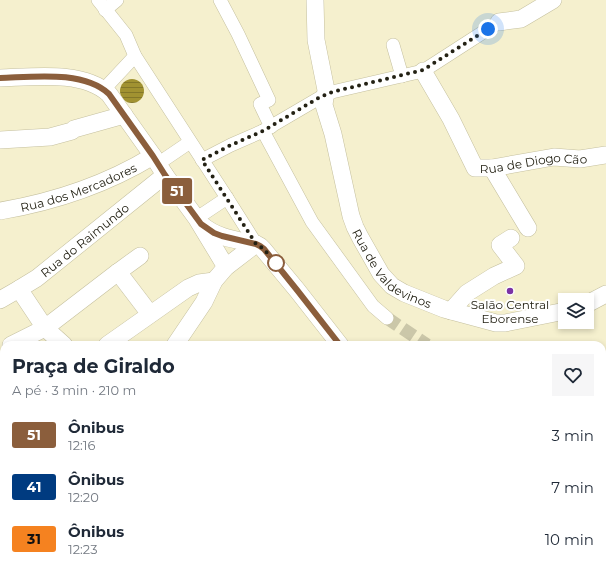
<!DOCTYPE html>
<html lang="pt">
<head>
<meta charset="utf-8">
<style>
	:root { --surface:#fff; --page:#f6f6f7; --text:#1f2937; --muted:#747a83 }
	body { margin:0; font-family:Montserrat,sans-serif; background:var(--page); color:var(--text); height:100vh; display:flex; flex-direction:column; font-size:15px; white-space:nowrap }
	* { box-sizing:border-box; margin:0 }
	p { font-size:13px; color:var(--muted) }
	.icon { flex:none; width:22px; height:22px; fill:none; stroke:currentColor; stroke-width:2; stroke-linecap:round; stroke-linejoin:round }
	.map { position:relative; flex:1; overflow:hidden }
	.panel { position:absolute; left:0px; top:341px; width:606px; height:232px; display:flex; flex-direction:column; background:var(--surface); border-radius:12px 12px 0 0; box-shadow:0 2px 6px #0003 }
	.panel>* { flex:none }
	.badge { padding:0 8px; border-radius:3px; font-size:14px; line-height:26px }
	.buttons { position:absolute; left:558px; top:293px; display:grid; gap:8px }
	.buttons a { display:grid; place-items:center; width:36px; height:36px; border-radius:0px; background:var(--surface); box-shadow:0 2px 6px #0003; font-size:20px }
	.you { position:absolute; width:20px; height:20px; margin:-10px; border:3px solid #fff; border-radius:50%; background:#1a73e8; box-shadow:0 0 0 6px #1a73e833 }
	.map>.badge { position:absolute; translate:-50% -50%; box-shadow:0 0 0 2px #fff }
	.round { display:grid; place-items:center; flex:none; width:42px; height:42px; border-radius:0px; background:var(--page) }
	.overview { display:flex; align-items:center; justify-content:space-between; height:68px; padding:0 12px }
	h1 { font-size:19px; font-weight:700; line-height:30px }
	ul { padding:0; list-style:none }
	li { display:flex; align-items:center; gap:12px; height:52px; padding:0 12px }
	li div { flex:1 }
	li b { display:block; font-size:15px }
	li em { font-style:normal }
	li .badge { min-width:44px; font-weight:700; text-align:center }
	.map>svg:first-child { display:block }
	.water { fill:url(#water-rules) }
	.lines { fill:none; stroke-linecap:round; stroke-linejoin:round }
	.pedestrian-tunnel { stroke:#cbc7a9; stroke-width:13; stroke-dasharray:13 6; stroke-linecap:butt }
	.pedestrian-casing { stroke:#c5c09f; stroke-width:14 }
	.minor-casing { stroke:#c5c09f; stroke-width:18 }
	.pedestrian { stroke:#fff; stroke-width:13 }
	.minor { stroke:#fff; stroke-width:17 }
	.line-casing { stroke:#fff; stroke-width:9 }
	.line { stroke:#8b5e3c; stroke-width:6 }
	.walk { stroke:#232114; stroke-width:4; stroke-dasharray:0 7.2 }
	.stop-dot { fill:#fff; stroke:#8b5e3c; stroke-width:2 }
	.poi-dot { fill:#7b32a5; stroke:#fff; stroke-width:1.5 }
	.labels { text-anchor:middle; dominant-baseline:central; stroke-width:4; stroke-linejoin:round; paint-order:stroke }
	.street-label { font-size:12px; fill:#232114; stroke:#fff }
	.poi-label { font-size:12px; fill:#232114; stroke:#fff }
</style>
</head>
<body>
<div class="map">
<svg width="606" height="573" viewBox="0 0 606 573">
	<defs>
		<pattern id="water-rules" width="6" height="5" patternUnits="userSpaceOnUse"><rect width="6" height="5" fill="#a19231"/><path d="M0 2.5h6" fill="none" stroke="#837728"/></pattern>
	</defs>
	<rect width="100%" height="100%" fill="#f5f0ce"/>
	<circle class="water" cx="132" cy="91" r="12"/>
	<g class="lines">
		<path class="pedestrian-tunnel" d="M 387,318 L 427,345"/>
		<g class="pedestrian-casing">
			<g id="pedestrian">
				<path d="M 98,0 L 126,35 L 135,56 L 227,198 L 256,244"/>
				<path d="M 220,0 L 238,34 L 269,100 L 260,104 L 271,127"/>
				<path d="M 105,10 L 117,0"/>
				<path d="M 393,45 L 402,76"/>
				<path d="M 107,86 L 135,56"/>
				<path d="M 263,131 L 312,222 L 373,306 L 387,318"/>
				<path d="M 165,159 L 190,142"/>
				<path d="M 202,160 L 231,145 L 263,131 L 321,97 L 332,92 L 423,71 L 499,22"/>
				<path d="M 203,214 L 227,198"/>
				<path d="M 602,413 L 606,413"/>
			</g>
		</g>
		<g class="minor-casing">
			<g id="minor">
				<path id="s1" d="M 315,0 L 316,40 L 326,90 L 324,105 L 333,134 L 351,216 L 355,227 L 360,237 L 381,274 L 392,286 L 404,293 L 444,309 L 496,323 L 505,323 L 565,311"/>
				<path d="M 499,22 L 521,19 L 553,0"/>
				<path id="s2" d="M 423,71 L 451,119 L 475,168 L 492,168 L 554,157 L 580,159 L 606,155"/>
				<path d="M 0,78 C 33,77 83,70 109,94 L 153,156 L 165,175 L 197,219 L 226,267"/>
				<path d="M 0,140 L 50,137 L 72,131 L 74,129 L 124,115"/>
				<path d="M 492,168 L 528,228"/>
				<path id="s3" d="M 0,211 C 53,202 107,184 153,156"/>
				<path d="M 202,225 C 217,238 237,240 256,244 L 260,246 L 263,249 L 297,290 L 340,345"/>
				<path d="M 118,272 L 150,314"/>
				<path d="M 19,289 L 45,328 L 64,345"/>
				<path id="s4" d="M 0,300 L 19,289 L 37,278 L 165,175"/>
				<path d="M 587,304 L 606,294"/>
				<path d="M 451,311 L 467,293 L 494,276 L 516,266 L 500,245 L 511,238"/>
				<path d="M 11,345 L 45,328 L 118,272 L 140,256"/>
				<path d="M 107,345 L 188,288 L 199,283 L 214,281"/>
				<path d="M 175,345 L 204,302 L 214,281 L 226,267 L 256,244"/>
				<path d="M 602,366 L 606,365"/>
				<path d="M 0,411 L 4,408"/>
				<path d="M 0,475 L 4,472"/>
				<path d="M 602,484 L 606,484"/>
				<path d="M 460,569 L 460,573"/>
				<path d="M 583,569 L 583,573"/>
				<path d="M 2,573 L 4,562"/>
				<path d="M 111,573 L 115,569"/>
				<path d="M 186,573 L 186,569"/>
				<path d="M 344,573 L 345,569"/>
			</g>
		</g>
		<use href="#pedestrian" class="pedestrian"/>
		<use href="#minor" class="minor"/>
	</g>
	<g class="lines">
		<g class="line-casing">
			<path id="line" d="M 0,78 C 33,77 83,70 109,94 L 153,156 L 165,175 L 201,224 L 214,233 L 222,236 L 256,244 L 260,246 L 264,249 L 297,290 L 340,345"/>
		</g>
		<use href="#line" class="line"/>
		<path class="walk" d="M 276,263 C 270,257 265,248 256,244 L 202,160 L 231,145 L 263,131 L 320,97 L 332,92 L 423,70 L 488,29"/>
	</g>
	<circle class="stop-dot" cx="276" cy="263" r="8"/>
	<circle class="poi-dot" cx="510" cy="291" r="4"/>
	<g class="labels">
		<g class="street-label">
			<text stroke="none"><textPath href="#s2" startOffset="169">Rua de Diogo Cão</textPath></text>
			<text stroke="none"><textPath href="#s3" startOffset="82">Rua dos Mercadores</textPath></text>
			<text stroke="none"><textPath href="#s4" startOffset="104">Rua do Raimundo</textPath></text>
			<text stroke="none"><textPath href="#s1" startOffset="290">Rua de Valdevinos</textPath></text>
		</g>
		<g class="poi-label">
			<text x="510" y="304">Salão Central<tspan x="510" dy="14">Eborense</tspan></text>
		</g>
	</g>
</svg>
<div class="buttons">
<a><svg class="icon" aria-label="layers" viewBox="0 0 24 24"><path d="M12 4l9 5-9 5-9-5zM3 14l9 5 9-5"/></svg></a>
</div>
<div class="you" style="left:488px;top:29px"></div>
<b class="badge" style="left:177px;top:191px;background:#8b5e3c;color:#fff">51</b>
<section class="panel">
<div class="overview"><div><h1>Praça de Giraldo</h1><p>A pé · 3 min · 210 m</p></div><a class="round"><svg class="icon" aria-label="heart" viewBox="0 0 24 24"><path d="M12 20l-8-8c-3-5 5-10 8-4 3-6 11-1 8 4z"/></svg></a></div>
<ul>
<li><span class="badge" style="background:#8b5e3c;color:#fff">51</span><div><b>Ônibus</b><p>12:16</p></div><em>3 min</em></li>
<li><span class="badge" style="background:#003b80;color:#fff">41</span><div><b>Ônibus</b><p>12:20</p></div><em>7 min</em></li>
<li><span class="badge" style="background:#f58220;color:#111">31</span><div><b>Ônibus</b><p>12:23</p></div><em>10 min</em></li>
</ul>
</section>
</div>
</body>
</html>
